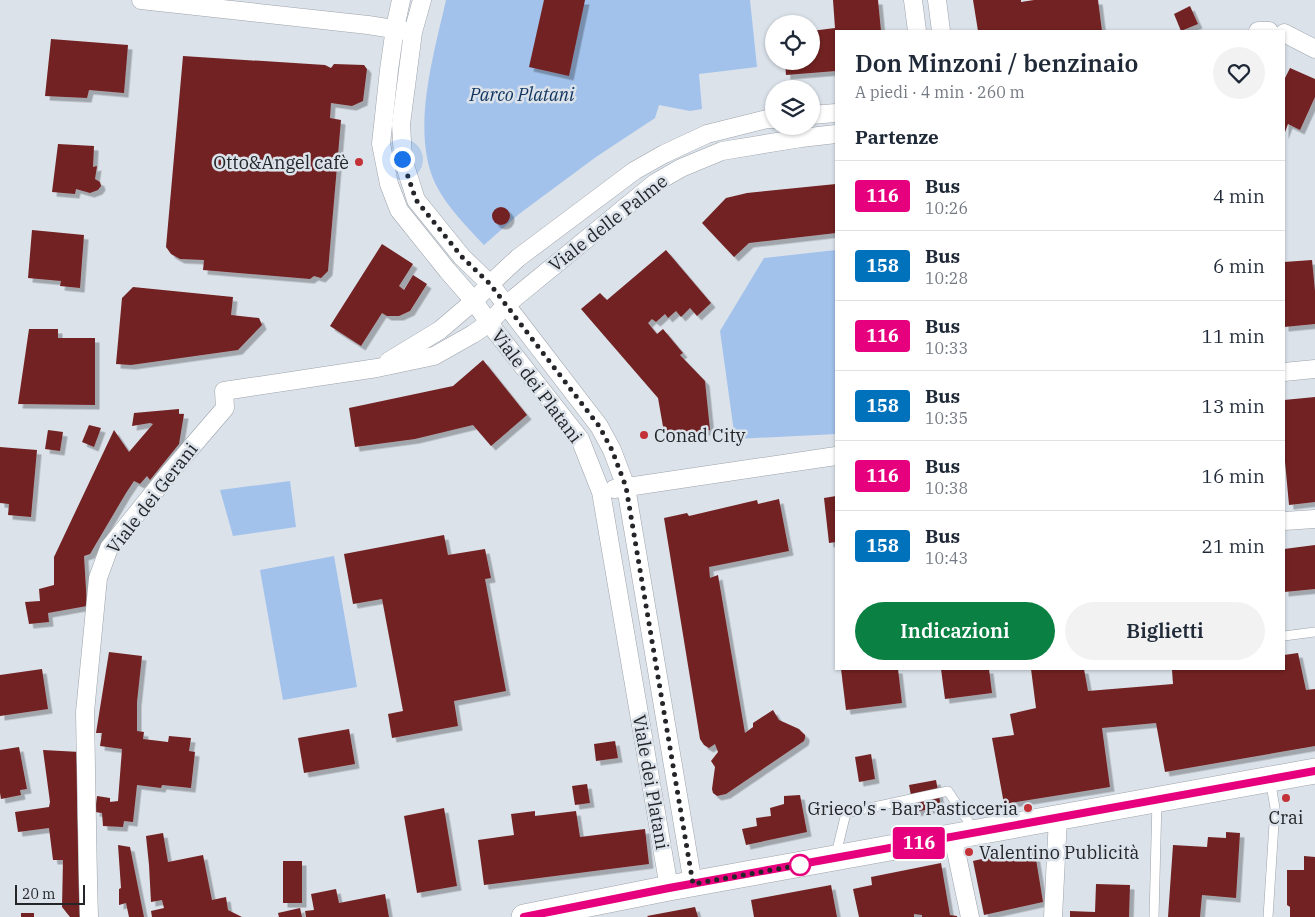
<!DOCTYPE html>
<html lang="it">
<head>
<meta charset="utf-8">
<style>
	:root { --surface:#fff; --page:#f2f2f3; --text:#1f2937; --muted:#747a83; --line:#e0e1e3; --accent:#0b8043 }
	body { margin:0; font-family:"IBM Plex Serif",serif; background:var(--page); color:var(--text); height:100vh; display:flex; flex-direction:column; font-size:19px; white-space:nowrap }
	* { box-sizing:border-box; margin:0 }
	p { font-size:16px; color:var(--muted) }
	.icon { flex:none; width:28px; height:28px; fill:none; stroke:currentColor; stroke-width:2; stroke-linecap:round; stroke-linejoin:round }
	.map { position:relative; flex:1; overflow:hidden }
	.side { position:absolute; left:835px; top:30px; width:450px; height:640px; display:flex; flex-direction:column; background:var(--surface); border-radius:0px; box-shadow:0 1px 4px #0004 }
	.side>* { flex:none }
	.badge { padding:0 10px; border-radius:4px; font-size:18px; line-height:32px }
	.controls { position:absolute; left:765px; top:15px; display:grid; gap:10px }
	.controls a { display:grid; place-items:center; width:55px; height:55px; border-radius:50%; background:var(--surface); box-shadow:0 1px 4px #0004; font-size:25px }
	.scale { position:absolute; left:15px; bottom:12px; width:70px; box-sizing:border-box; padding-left:5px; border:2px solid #232528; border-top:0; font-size:14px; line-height:18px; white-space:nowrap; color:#232528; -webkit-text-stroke:4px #dbe2ea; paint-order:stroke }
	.you { position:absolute; width:25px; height:25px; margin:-12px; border:4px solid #fff; border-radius:50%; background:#1a73e8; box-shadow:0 0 0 8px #1a73e833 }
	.map>.badge { position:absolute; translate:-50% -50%; box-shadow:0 0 0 2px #fff }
	h2 { padding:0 20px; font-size:19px; line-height:45px }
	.round { display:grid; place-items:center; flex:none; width:52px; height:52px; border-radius:26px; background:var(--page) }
	.summary { display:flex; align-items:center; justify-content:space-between; height:85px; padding:0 20px }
	h1 { font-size:24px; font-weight:600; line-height:38px }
	.action { display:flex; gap:10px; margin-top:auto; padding:10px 20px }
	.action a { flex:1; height:58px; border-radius:30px; background:var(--accent); color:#fff; font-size:20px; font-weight:600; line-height:58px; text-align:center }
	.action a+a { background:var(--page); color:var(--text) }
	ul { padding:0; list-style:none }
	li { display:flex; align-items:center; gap:15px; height:70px; padding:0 20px; border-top:1px solid var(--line) }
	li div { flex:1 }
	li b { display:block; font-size:19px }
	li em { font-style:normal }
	li .badge { min-width:55px; font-weight:700; text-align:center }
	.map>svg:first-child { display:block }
	.green { fill:#a2c2eb }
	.building { fill:#722222; filter:url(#shadow) }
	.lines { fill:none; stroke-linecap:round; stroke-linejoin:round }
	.lane-casing { stroke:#9da3ab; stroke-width:10 }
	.street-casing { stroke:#9da3ab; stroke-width:19 }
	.secondary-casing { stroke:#9da3ab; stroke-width:26 }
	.lane { stroke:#fff; stroke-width:9 }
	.street { stroke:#fff; stroke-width:18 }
	.secondary { stroke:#fff; stroke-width:25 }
	.line-casing { stroke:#fff; stroke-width:11 }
	.line { stroke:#e6007e; stroke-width:8 }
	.walk { stroke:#232528; stroke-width:5; stroke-dasharray:0 9 }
	.poi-dot { fill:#c23236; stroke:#dbe2ea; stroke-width:2 }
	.stop-dot { fill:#fff; stroke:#e6007e; stroke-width:2.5 }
	.labels { text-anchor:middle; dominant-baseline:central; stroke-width:5; stroke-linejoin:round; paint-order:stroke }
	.park-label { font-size:18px; font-style:italic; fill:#10345e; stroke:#dbe2ea }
	.poi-label { font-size:18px; fill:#232528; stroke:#dbe2ea; text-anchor:end }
	.street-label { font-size:18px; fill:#232528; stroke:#dbe2ea }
</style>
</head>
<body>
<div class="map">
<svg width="1315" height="917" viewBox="0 0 1315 917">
	<defs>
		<filter id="shadow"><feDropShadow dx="4.5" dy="4.5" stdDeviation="0" flood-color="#0004"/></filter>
	</defs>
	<rect width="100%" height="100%" fill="#dbe2ea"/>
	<g class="green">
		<path d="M 446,0 L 750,0 L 757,67 L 699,74 L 702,109 L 690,111 L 659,105 L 655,118 L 596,157 L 519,214 L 484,245 C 466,226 448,208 436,185 C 410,132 434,54 446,0 Z"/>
		<path d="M 836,250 L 836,434 L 735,439 L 720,331 L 764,258 Z"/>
		<path d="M 290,481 L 296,527 L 233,536 L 220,490 Z"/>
		<path d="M 334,556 L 357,687 L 283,700 L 260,570 Z"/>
	</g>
	<g class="building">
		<path d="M 544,0 L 585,0 L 569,76 L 529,67 Z"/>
		<path d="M 833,0 L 878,0 L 881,31 L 836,31 L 836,71 L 786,75 L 785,61 L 811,61 L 811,31 L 835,28 Z"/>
		<path d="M 973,0 L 1021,0 L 1021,2 L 1034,0 L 1098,0 L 1102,31 L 978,31 Z"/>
		<path d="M 1190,6 L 1198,24 L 1181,31 L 1174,14 Z"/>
		<path d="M 51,39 L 128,45 L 124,93 L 89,90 L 87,98 L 45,96 Z"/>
		<path d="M 183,56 L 325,65 L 331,68 L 334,64 L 364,65 L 367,69 L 363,101 L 352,106 L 331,103 L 330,118 L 341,120 L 328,271 L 321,278 L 314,276 L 310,279 L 203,270 L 204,260 L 180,259 L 171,254 L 166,247 Z"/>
		<path d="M 1290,68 L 1315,79 L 1315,97 L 1300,130 L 1288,124 L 1284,135 L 1284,80 Z"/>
		<path d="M 58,144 L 94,146 L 93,167 L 97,166 L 95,179 L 100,182 L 101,186 L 98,190 L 90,193 L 76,189 L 75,194 L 52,192 Z"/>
		<path d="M 836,184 L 836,233 L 749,243 L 734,257 L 702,223 L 726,198 L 747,193 Z"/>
		<circle cx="501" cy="216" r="9"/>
		<path d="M 32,230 L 84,235 L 80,288 L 60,286 L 61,281 L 28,278 Z"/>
		<path d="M 382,244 L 413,264 L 399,286 L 404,290 L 413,275 L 427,284 L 410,311 L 399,316 L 387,316 L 382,313 L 361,346 L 330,326 Z"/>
		<path d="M 666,250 L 711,303 L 697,316 L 690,308 L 681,317 L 676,311 L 668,318 L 665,314 L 656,322 L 652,319 L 648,323 L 657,334 L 663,329 L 683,353 L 680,355 L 705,381 L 710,430 L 665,438 L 658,398 L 581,309 L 600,293 L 607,300 Z"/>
		<path d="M 1312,260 L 1315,291 L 1315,324 L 1284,327 L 1284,262 Z"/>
		<path d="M 133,287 L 233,297 L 231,315 L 259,318 L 262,325 L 238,350 L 131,365 L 116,364 L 122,298 Z"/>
		<path d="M 29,329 L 58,329 L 58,338 L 95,338 L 95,405 L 18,404 Z"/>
		<path d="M 483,360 L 527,415 L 491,446 L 473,425 L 415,439 L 355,447 L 349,408 L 453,386 Z"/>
		<path d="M 1315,397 L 1315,502 L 1289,505 L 1284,451 L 1284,400 Z"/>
		<path d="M 179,409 L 179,414 L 184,414 L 179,444 L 150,480 L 147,476 L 140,484 L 134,481 L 126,493 L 90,554 L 84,556 L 87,606 L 48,613 L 49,622 L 29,624 L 25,602 L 40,601 L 39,589 L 54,585 L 54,557 L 114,430 L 129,452 L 153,424 L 150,423 L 132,426 L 134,413 Z"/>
		<path d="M 89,425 L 101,428 L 94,447 L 82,442 Z"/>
		<path d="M 48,430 L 63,432 L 60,451 L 45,449 Z"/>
		<path d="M 0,447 L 37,450 L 31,517 L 8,515 L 9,504 L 0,503 Z"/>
		<path d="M 836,496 L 836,542 L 829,543 L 824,498 Z"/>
		<path d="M 779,499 L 789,551 L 709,567 L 710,578 L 718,575 L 745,733 L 753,727 L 753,723 L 773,710 L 779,720 L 799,729 L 805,735 L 805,738 L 804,741 L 726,794 L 717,796 L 713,793 L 712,789 L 715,767 L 711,761 L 718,752 L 715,744 L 709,748 L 704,745 L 700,739 L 664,518 L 687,513 L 689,516 L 757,500 L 758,504 Z"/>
		<path d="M 444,535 L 448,555 L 485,549 L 491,578 L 485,579 L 506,691 L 454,701 L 458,726 L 392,738 L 388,714 L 403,711 L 382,599 L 353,604 L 344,554 Z"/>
		<path d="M 1315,545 L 1315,589 L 1284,592 L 1284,549 Z"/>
		<path d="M 109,652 L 142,656 L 137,702 L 137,731 L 144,732 L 143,739 L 168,742 L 169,736 L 191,738 L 189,751 L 195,752 L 191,788 L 162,785 L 161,788 L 137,785 L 133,822 L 124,821 L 123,827 L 103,826 L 102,813 L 95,812 L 97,796 L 110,798 L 110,802 L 118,801 L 122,749 L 100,746 L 102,733 L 96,733 Z"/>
		<path d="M 1298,653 L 1306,690 L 1315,689 L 1315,746 L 1165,772 L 1156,723 L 1102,728 L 1110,787 L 1004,804 L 992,738 L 1014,735 L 1010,714 L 1036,708 L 1031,669 L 1084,669 L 1088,691 L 1173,684 L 1172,670 L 1284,669 L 1284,655 Z"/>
		<path d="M 42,669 L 48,709 L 0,716 L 0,675 Z"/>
		<path d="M 841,669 L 898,669 L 902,703 L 846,710 Z"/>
		<path d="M 941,669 L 989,669 L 992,693 L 945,699 Z"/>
		<path d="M 349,729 L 355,764 L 304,773 L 298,738 Z"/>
		<path d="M 615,741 L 618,758 L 596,761 L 594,744 Z"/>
		<path d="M 19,747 L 27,789 L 20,790 L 21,795 L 1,799 L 0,793 L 0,750 Z"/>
		<path d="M 43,750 L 80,752 L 77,805 L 81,917 L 70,917 L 62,907 L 63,860 L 53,860 L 49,828 L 18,832 L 15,812 L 49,807 L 50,802 Z"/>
		<path d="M 871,754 L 875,779 L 859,782 L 855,757 Z"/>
		<path d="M 936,780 L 941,807 L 914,812 L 909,785 Z"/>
		<path d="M 587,784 L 590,803 L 575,805 L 572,786 Z"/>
		<path d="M 800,795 L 807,832 L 746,845 L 742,829 L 757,826 L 756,818 L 771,816 L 770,808 L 784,804 L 784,796 Z"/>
		<path d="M 444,808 L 457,886 L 417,893 L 404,816 Z"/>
		<path d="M 535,811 L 535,816 L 576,811 L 580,837 L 645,829 L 649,864 L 484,885 L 478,840 L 514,835 L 511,814 Z"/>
		<path d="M 1226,832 L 1240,833 L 1236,898 L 1202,895 L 1200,917 L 1168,917 L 1173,845 L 1207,847 L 1208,837 L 1226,838 Z"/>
		<path d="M 163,833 L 168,862 L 203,855 L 212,900 L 226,897 L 228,910 L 242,917 L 152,917 L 151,911 L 164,908 L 162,900 L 151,902 L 149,865 L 146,836 Z"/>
		<path d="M 118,845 L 130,847 L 144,917 L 129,917 L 126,903 L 119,905 L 119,889 L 121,888 Z"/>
		<path d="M 1034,847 L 1043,902 L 984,915 L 973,861 Z"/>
		<path d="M 1304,856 L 1315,857 L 1315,917 L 1290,917 L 1290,907 L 1287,905 L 1287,870 L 1304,870 Z"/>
		<rect x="283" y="861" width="19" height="42"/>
		<path d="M 941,863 L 950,915 L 957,916 L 957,917 L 922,917 L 922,915 L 914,914 L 914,917 L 859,917 L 853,889 L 872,885 L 871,877 Z"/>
		<path d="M 1096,884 L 1130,885 L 1129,917 L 1070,917 L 1070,911 L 1095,912 Z"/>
		<path d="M 831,885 L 837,917 L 754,917 L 751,900 Z"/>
		<path d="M 336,889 L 339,903 L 385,894 L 389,917 L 306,917 L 305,911 L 314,910 L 311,894 Z"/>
		<path d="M 695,907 L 698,917 L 648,917 L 647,916 Z"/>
		<path d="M 300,908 L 302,917 L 279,917 L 278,913 Z"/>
		<rect x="21" y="913" width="13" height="4"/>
	</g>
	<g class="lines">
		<g class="lane-casing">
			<g id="lane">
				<path d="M 1284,636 L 1315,632"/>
				<path d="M 836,854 L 846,813 L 948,791 L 974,830"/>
				<path d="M 1154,917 L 1157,800"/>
				<path d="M 1268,917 L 1275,808 L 1270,779"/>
			</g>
		</g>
		<g class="street-casing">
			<g id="street">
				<path d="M 141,0 L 368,25 L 406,31"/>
				<path d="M 401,0 L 395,28 L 389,70 L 381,144 L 389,184 L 399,210 L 447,270 L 474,301 L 489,323 L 580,439 L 601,492 L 669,888"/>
				<path d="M 422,0 L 413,32 L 401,124 L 403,159 L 416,200 L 462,257 L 490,284 L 599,426 L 612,450 L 626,487 L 693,884"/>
				<path d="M 913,0 L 917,31"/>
				<path d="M 937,0 L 941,31"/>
				<path d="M 1258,31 L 1269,31"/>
				<path d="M 1284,33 L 1315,49"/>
				<path d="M 811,115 L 836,113"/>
				<path d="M 389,361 L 440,330 L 474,301 L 490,284 L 518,258 L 634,171 L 664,154 L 707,134 L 767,119 L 774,119"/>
				<path d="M 1284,372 L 1315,369"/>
				<path d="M 614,489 L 836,456"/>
				<path d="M 1284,521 L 1315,519"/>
				<path d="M 953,837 L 970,917"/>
				<path d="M 89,917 L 88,881 L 85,712 L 98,578 L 109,548 L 171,471 L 225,408 L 224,391 L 377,368 L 434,356 L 473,334 L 489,323 L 506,305 L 655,183 L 681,168 L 722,151 L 801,138 L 836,134"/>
				<path d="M 1053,917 L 1058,818"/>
			</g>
		</g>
		<g class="secondary-casing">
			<path id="secondary" d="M 524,917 L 669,888 L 1315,771"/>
		</g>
		<use href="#lane" class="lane"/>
		<use href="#street" class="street"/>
		<use href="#secondary" class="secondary"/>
	</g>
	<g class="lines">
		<g class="line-casing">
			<path id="line" d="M 524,917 L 669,888 L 1315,771"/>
		</g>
		<use href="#line" class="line"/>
		<path class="walk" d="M 402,159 L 416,200 L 462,257 L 490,284 L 599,426 L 612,450 L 626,487 L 693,884 L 800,865"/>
	</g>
	<g class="poi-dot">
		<circle cx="359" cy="162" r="5"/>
		<circle cx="644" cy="435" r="5"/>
		<circle cx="1286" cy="798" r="5"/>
		<circle cx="1028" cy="808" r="5"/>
		<circle cx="969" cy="852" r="5"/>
	</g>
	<circle class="stop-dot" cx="800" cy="865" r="10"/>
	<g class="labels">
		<g class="park-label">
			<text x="522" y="94">Parco Platani</text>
		</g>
		<g class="poi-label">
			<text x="349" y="162">Otto&amp;Angel cafè</text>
			<text x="654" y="435" text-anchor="start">Conad City</text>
			<text x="1018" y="808">Grieco's - Bar Pasticceria</text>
			<text x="1286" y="817" text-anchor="middle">Crai</text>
			<text x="979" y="852" text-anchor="start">Valentino Publicità</text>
		</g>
		<g class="street-label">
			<text transform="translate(608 223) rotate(-38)">Viale delle Palme</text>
			<text transform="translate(537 386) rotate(53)">Viale dei Platani</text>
			<text transform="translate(152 498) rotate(-52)">Viale dei Gerani</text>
			<text transform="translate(651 782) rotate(80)">Viale dei Platani</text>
		</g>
	</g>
</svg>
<div class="controls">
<a><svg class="icon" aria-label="locate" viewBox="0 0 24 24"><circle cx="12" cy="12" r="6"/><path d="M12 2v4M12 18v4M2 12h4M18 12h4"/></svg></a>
<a><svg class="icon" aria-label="layers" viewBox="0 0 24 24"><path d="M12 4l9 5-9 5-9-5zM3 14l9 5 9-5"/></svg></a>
</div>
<div class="scale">20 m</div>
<div class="you" style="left:402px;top:159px"></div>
<b class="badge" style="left:919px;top:843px;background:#e6007e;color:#fff">116</b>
<section class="side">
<div class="summary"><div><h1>Don Minzoni / benzinaio</h1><p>A piedi · 4 min · 260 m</p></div><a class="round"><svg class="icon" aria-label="heart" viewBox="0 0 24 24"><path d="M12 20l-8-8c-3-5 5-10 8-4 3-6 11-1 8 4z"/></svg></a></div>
<h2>Partenze</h2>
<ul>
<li><span class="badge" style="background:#e6007e;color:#fff">116</span><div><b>Bus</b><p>10:26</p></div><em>4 min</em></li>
<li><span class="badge" style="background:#0072bc;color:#fff">158</span><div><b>Bus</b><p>10:28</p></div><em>6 min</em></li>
<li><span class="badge" style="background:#e6007e;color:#fff">116</span><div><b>Bus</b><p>10:33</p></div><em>11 min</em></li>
<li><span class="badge" style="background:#0072bc;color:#fff">158</span><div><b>Bus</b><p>10:35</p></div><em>13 min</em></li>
<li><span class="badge" style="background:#e6007e;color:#fff">116</span><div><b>Bus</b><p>10:38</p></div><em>16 min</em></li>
<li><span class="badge" style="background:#0072bc;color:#fff">158</span><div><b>Bus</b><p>10:43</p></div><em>21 min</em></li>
</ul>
<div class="action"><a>Indicazioni</a><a>Biglietti</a></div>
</section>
</div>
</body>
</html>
